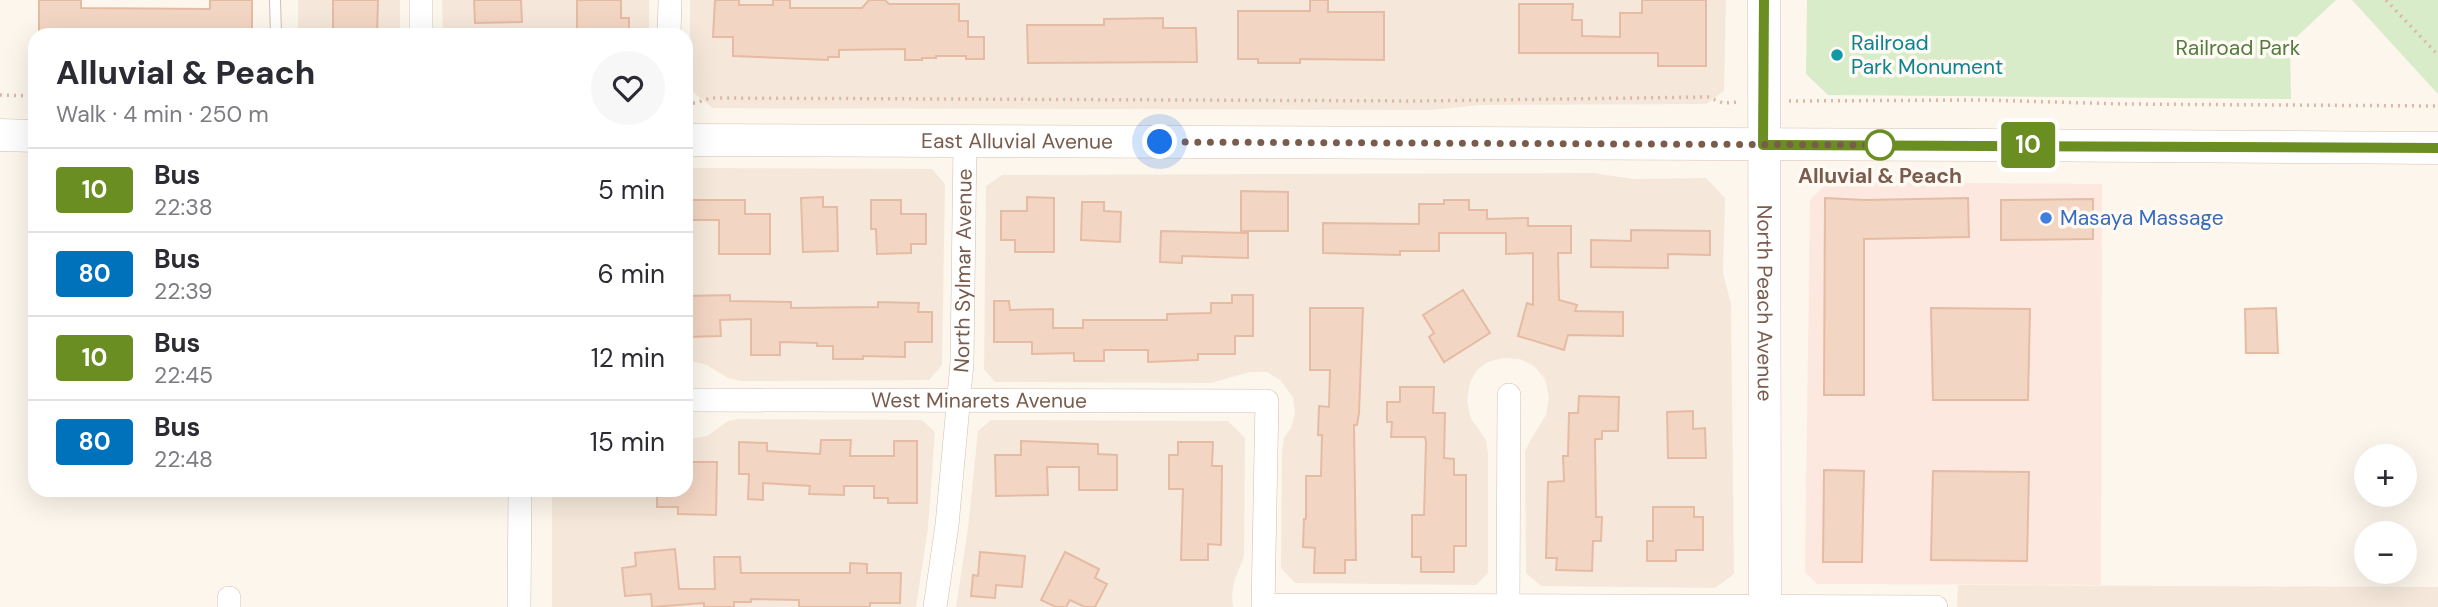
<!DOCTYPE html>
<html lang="en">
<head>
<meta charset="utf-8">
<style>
	:root { --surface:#fff; --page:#f7f7f7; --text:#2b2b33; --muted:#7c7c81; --line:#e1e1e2 }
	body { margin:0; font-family:"DM Sans",sans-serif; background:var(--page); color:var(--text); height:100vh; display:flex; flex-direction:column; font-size:26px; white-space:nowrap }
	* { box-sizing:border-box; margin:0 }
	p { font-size:23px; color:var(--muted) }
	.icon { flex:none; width:38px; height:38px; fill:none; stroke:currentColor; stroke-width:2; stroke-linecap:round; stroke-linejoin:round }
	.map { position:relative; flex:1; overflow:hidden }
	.drawer { position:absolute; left:28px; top:28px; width:665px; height:469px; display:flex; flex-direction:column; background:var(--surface); border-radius:21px; box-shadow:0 7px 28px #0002 }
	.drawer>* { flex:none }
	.badge { padding:0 14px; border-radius:5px; font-size:24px; line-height:46px }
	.fabs { position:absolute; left:2354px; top:444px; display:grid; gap:14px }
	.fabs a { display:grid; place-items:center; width:63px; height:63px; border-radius:50%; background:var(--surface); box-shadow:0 7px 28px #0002; font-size:35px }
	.you { position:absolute; width:35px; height:35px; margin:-18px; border:5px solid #fff; border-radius:50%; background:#1a73e8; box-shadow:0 0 0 10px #1a73e833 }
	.map>.badge { position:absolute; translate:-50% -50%; box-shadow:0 0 0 4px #fff }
	.round { display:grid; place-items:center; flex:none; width:74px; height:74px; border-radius:37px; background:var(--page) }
	.summary { display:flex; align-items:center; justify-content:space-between; height:119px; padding:0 28px }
	h1 { font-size:33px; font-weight:800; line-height:52px }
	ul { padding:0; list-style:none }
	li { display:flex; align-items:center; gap:21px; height:84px; padding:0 28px; border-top:2px solid var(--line) }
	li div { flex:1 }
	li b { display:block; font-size:26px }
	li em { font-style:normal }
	li .badge { min-width:77px; font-weight:700; text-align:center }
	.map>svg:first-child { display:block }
	.residential { fill:#f5e8da }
	.commercial { fill:#fde8e0 }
	.green { fill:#d8ecc9 }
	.building { fill:#f3d5c3; stroke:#e6bba3; stroke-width:2 }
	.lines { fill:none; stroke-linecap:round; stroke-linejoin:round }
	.lane-casing { stroke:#d1beb0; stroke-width:12 }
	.street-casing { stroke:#d1beb0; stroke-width:24 }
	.secondary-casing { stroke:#d6c0b0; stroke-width:33 }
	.path { stroke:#d9b8a5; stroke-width:3.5; stroke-dasharray:2 5; stroke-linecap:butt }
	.lane { stroke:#fff; stroke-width:10 }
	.street { stroke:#fff; stroke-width:23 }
	.secondary { stroke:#fff; stroke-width:32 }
	.line-casing { stroke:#fff; stroke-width:16 }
	.line { stroke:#6b8e23; stroke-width:10 }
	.walk { stroke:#7a5c4d; stroke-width:7; stroke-dasharray:0 12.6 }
	.culture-dot { fill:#0f9aa8; stroke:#fffaf3; stroke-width:2.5 }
	.stop-dot { fill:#fff; stroke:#6b8e23; stroke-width:3.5 }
	.shop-dot { fill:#3f7fe0; stroke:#fffaf3; stroke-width:2.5 }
	.labels { text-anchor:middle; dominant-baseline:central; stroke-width:7; stroke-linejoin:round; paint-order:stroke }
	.culture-label { font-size:21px; fill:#0d838f; stroke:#fffaf3; text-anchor:start }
	.park-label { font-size:21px; fill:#537a41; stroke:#fffaf3 }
	.street-label { font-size:21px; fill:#7a5c4d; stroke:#fffaf3 }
	.stop-label { font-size:21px; font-weight:bold; fill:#7a5c4d; stroke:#fffaf3 }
	.shop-label { font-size:21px; fill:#366cbe; stroke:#fffaf3; text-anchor:start }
</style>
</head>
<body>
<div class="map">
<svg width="2438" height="607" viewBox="0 0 2438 607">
	<rect width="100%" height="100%" fill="#fdf6ec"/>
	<g class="residential">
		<rect x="298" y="0" width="102" height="35"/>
		<path d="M 442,0 L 649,0 L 649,35 L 443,35 Z"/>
		<path d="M 690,0 L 1726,0 L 1724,91 L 1706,104 L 1481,105 L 1431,110 L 713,108 L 690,90 Z"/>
		<path d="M 686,168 L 932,169 L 945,184 L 942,365 L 929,380 L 741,381 L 728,378 L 707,365 L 686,360 Z"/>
		<path d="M 1593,173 L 1633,179 L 1706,178 L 1725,198 L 1723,273 L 1731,304 L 1734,574 L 1715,588 L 1541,586 L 1526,573 L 1525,452 L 1530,441 L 1546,415 L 1549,397 L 1545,379 L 1534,366 L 1520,359 L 1503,358 L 1488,362 L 1477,370 L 1470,382 L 1467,401 L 1471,419 L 1486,440 L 1488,453 L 1488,573 L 1476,585 L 1295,583 L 1281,568 L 1282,452 L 1284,438 L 1291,428 L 1295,414 L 1293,397 L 1280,380 L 1267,372 L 1250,372 L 1211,383 L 995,382 L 984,369 L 986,186 L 1002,175 Z"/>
		<path d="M 739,419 L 922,420 L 935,432 L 928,528 L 916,607 L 552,607 L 552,490 L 686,490 L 686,440 L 707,436 L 728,421 Z"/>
		<path d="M 991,420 L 1228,421 L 1245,438 L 1244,556 L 1234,582 L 1232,595 L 1233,607 L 956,607 L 968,528 L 978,431 Z"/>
		<path d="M 1958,585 L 2438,587 L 2438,607 L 1957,607 Z"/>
	</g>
	<path class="commercial" d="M 1828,182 L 2102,184 L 2101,585 L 1817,584 L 1805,572 L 1810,200 Z"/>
	<g class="green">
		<path d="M 1807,0 L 2336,0 L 2290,43 L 2291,99 L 1828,95 L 1806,74 Z"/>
		<path d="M 2352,0 L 2438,0 L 2438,94 Z"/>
	</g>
	<g class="building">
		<path d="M 39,0 L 81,0 L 81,8 L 210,9 L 210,0 L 252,0 L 252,35 L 39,35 Z"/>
		<path d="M 333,0 L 378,0 L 377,35 L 333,35 Z"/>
		<path d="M 474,0 L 521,0 L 522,22 L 475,23 Z"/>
		<path d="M 577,0 L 621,0 L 621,18 L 629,18 L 629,35 L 577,35 Z"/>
		<path d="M 715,0 L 739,0 L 739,5 L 773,5 L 773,0 L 790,0 L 790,8 L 862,8 L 869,0 L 885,0 L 889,4 L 959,4 L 959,21 L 968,21 L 968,37 L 984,37 L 984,59 L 966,59 L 966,56 L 936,56 L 936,58 L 922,58 L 922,60 L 905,60 L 905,49 L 839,50 L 839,57 L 828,57 L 828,60 L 733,56 L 733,37 L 713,37 Z"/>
		<path d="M 1310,0 L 1328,0 L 1328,12 L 1384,12 L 1384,60 L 1300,59 L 1300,63 L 1258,63 L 1258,59 L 1238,59 L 1238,11 L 1310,11 Z"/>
		<path d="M 1642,0 L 1706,0 L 1706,66 L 1658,66 L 1658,53 L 1519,53 L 1519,4 L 1573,4 L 1572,20 L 1582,20 L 1582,36 L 1620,37 L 1620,13 L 1642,13 Z"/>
		<path d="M 1163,18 L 1163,28 L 1196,28 L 1197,62 L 1028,63 L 1027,25 L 1104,25 L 1104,19 Z"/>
		<path d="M 1241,191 L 1288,192 L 1288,231 L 1241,231 Z"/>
		<path d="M 823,197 L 823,207 L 837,207 L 838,251 L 803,252 L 801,198 Z"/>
		<path d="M 1027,197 L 1054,198 L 1054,252 L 1015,252 L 1015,240 L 1001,240 L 1001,211 L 1027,211 Z"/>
		<path d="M 1825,198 L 1865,200 L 1968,198 L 1969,237 L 1864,239 L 1864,395 L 1824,395 Z"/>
		<path d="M 2093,199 L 2093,239 L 2001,240 L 2001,200 Z"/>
		<path d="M 686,200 L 745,200 L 745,214 L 770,214 L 770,254 L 719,254 L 719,220 L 686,220 Z"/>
		<path d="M 871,200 L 901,200 L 901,214 L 926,214 L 926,244 L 911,244 L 911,253 L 877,254 L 876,229 L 871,229 Z"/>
		<path d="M 1444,200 L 1469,200 L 1469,210 L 1487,210 L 1487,219 L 1528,218 L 1528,226 L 1571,226 L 1571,253 L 1558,253 L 1559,300 L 1577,305 L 1575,311 L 1623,312 L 1623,336 L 1568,335 L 1564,350 L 1518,336 L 1527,303 L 1533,305 L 1533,253 L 1506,254 L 1506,233 L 1439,233 L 1439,251 L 1400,251 L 1400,255 L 1323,253 L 1323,223 L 1419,224 L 1419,204 L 1444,204 Z"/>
		<path d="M 1082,202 L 1104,202 L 1104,211 L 1121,212 L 1120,242 L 1081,240 Z"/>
		<path d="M 1631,230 L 1710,231 L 1710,255 L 1668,254 L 1668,268 L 1591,267 L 1591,240 L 1631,241 Z"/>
		<path d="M 1161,231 L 1248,233 L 1248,258 L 1182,256 L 1182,263 L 1160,262 Z"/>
		<path d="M 1463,290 L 1490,333 L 1444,362 L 1429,337 L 1434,333 L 1423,315 Z"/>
		<path d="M 730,295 L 730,301 L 791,302 L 791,308 L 878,307 L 878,302 L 919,303 L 918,312 L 932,312 L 932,342 L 905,342 L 905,357 L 863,356 L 863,359 L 833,359 L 833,346 L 817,346 L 817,343 L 780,342 L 780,355 L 751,355 L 751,319 L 720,320 L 721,336 L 687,337 L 687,296 Z"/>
		<path d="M 1232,295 L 1253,295 L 1253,336 L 1235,336 L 1235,354 L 1198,354 L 1198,360 L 1148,362 L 1148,350 L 1104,350 L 1104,361 L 1074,361 L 1074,353 L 1032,354 L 1032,342 L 994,342 L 994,301 L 1009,301 L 1010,310 L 1053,309 L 1053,328 L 1083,328 L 1083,320 L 1167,320 L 1167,314 L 1211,313 L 1211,303 L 1232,303 Z"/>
		<path d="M 1310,308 L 1363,308 L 1359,413 L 1357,425 L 1354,425 L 1356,560 L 1345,560 L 1345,573 L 1314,573 L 1315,548 L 1303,547 L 1304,519 L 1306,519 L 1306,476 L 1321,476 L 1322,435 L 1318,435 L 1319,406 L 1329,407 L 1330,370 L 1310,370 Z"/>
		<path d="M 1931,308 L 2030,309 L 2028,400 L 1933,400 Z"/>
		<path d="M 2276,308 L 2278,353 L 2246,353 L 2245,309 Z"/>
		<path d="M 1400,387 L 1434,387 L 1433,413 L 1445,413 L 1444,458 L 1454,459 L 1454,475 L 1466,475 L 1466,546 L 1454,546 L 1454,572 L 1421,572 L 1421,557 L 1412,557 L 1412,515 L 1424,515 L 1426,442 L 1425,437 L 1391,437 L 1392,422 L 1387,422 L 1387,402 L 1400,402 Z"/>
		<path d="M 1579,396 L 1619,397 L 1618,431 L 1602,431 L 1602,439 L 1595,439 L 1596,517 L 1602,517 L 1601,541 L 1593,541 L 1592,571 L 1556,570 L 1557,558 L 1546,558 L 1548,482 L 1564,481 L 1563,456 L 1568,456 L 1569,413 L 1578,413 Z"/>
		<path d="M 1693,411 L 1693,429 L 1705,428 L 1706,458 L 1668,458 L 1667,412 Z"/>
		<path d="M 821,440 L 851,440 L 850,456 L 894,456 L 894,441 L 917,441 L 917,503 L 888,503 L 888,498 L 874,498 L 874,486 L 844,486 L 844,495 L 809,494 L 810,486 L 763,483 L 763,500 L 748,499 L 749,474 L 739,474 L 739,442 L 767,443 L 767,451 L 820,454 Z"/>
		<path d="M 1021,441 L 1098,444 L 1098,454 L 1117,455 L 1117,490 L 1079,490 L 1079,467 L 1047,467 L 1048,495 L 996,496 L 995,455 L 1021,455 Z"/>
		<path d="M 1178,442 L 1213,442 L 1212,466 L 1222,466 L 1221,545 L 1208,544 L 1208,560 L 1181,560 L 1183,489 L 1169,489 L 1169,455 L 1178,455 Z"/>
		<path d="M 691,462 L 717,462 L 716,515 L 678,514 L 678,507 L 657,507 L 657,490 L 686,490 L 686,477 L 691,478 Z"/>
		<path d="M 1824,470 L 1864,471 L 1862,562 L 1823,562 Z"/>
		<path d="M 1933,471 L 2029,472 L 2027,561 L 1931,560 Z"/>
		<path d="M 1653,507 L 1694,507 L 1694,517 L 1703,517 L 1703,550 L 1676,550 L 1676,561 L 1647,561 L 1647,541 L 1653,541 Z"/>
		<path d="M 675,549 L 679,589 L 715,589 L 714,557 L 740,557 L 741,573 L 850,573 L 850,563 L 867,564 L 867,573 L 901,573 L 900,603 L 870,603 L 870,607 L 799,607 L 799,600 L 751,599 L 751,602 L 734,602 L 734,607 L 704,607 L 704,603 L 652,607 L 651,594 L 625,596 L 622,568 L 636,566 L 635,553 Z"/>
		<path d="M 980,552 L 1025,556 L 1022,587 L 996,585 L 995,598 L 971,596 L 973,575 L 978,576 Z"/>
		<path d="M 1065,552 L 1099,569 L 1095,578 L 1107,584 L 1095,607 L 1085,607 L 1070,600 L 1066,607 L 1056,607 L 1041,600 Z"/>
	</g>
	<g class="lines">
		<g class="lane-casing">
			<path id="lane" d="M 275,0 L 276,35"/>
		</g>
		<g class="street-casing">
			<g id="street">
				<path d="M 421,35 L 421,0"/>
				<path d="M 669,35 L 670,0"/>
				<path id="s1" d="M 690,400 L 1267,401 L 1263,605 L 1936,607"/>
				<path d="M 229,598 L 229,607"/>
				<path d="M 1508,606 L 1509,395"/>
				<path d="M 519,607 L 520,490"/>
				<path id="s2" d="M 935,607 L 947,525 L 962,363 L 965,142"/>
			</g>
		</g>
		<g class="secondary-casing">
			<g id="secondary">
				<path id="s3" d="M 1764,0 L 1765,607"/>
				<path d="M 0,135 L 35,136"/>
				<path id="s4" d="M 686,140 L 1984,145 L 2438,148"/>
			</g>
		</g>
		<g class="path">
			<path d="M 2386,0 L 2438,55"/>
			<path d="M 0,95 L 35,96"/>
			<path d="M 1789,101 L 1983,100 L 2124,104 L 2438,106"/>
			<path d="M 686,103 L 696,103 L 710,98 L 1418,101 L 1708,97 L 1723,103 L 1740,102"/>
		</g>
		<use href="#lane" class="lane"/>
		<use href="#street" class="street"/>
		<use href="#secondary" class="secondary"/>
	</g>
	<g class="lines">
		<g class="line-casing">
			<path id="line" d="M 1764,0 L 1763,145 L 2438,148"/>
		</g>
		<use href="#line" class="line"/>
		<path class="walk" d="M 1160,142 L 1882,145 L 1880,145"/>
	</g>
	<circle class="culture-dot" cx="1837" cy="55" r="7"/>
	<circle class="stop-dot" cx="1880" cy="145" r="14"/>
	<circle class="shop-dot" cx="2046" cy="218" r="7"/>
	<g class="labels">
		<g class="culture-label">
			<text x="1851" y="43">Railroad<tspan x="1851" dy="24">Park Monument</tspan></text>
		</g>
		<g class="park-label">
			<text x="2238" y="48">Railroad Park</text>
		</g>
		<g class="street-label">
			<text stroke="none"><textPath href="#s4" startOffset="331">East Alluvial Avenue</textPath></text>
			<text stroke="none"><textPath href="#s2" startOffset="338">North Sylmar Avenue</textPath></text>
			<text stroke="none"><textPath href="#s3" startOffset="303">North Peach Avenue</textPath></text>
			<text stroke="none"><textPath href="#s1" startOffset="289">West Minarets Avenue</textPath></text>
		</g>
		<g class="stop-label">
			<text x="1880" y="176">Alluvial &amp; Peach</text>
		</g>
		<g class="shop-label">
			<text x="2060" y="218">Masaya Massage</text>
		</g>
	</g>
</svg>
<div class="fabs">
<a>+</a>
<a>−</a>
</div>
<div class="you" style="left:1160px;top:142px"></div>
<b class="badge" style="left:2028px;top:145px;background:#6b8e23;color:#fff">10</b>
<section class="drawer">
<div class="summary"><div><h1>Alluvial &amp; Peach</h1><p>Walk · 4 min · 250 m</p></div><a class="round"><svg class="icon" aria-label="heart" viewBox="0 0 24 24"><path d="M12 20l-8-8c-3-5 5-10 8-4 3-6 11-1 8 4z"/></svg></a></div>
<ul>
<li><span class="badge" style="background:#6b8e23;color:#fff">10</span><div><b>Bus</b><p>22:38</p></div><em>5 min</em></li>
<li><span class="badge" style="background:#0072bc;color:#fff">80</span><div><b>Bus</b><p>22:39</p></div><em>6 min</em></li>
<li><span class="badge" style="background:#6b8e23;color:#fff">10</span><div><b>Bus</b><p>22:45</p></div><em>12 min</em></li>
<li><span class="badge" style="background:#0072bc;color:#fff">80</span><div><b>Bus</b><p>22:48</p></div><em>15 min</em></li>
</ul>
</section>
</div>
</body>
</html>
